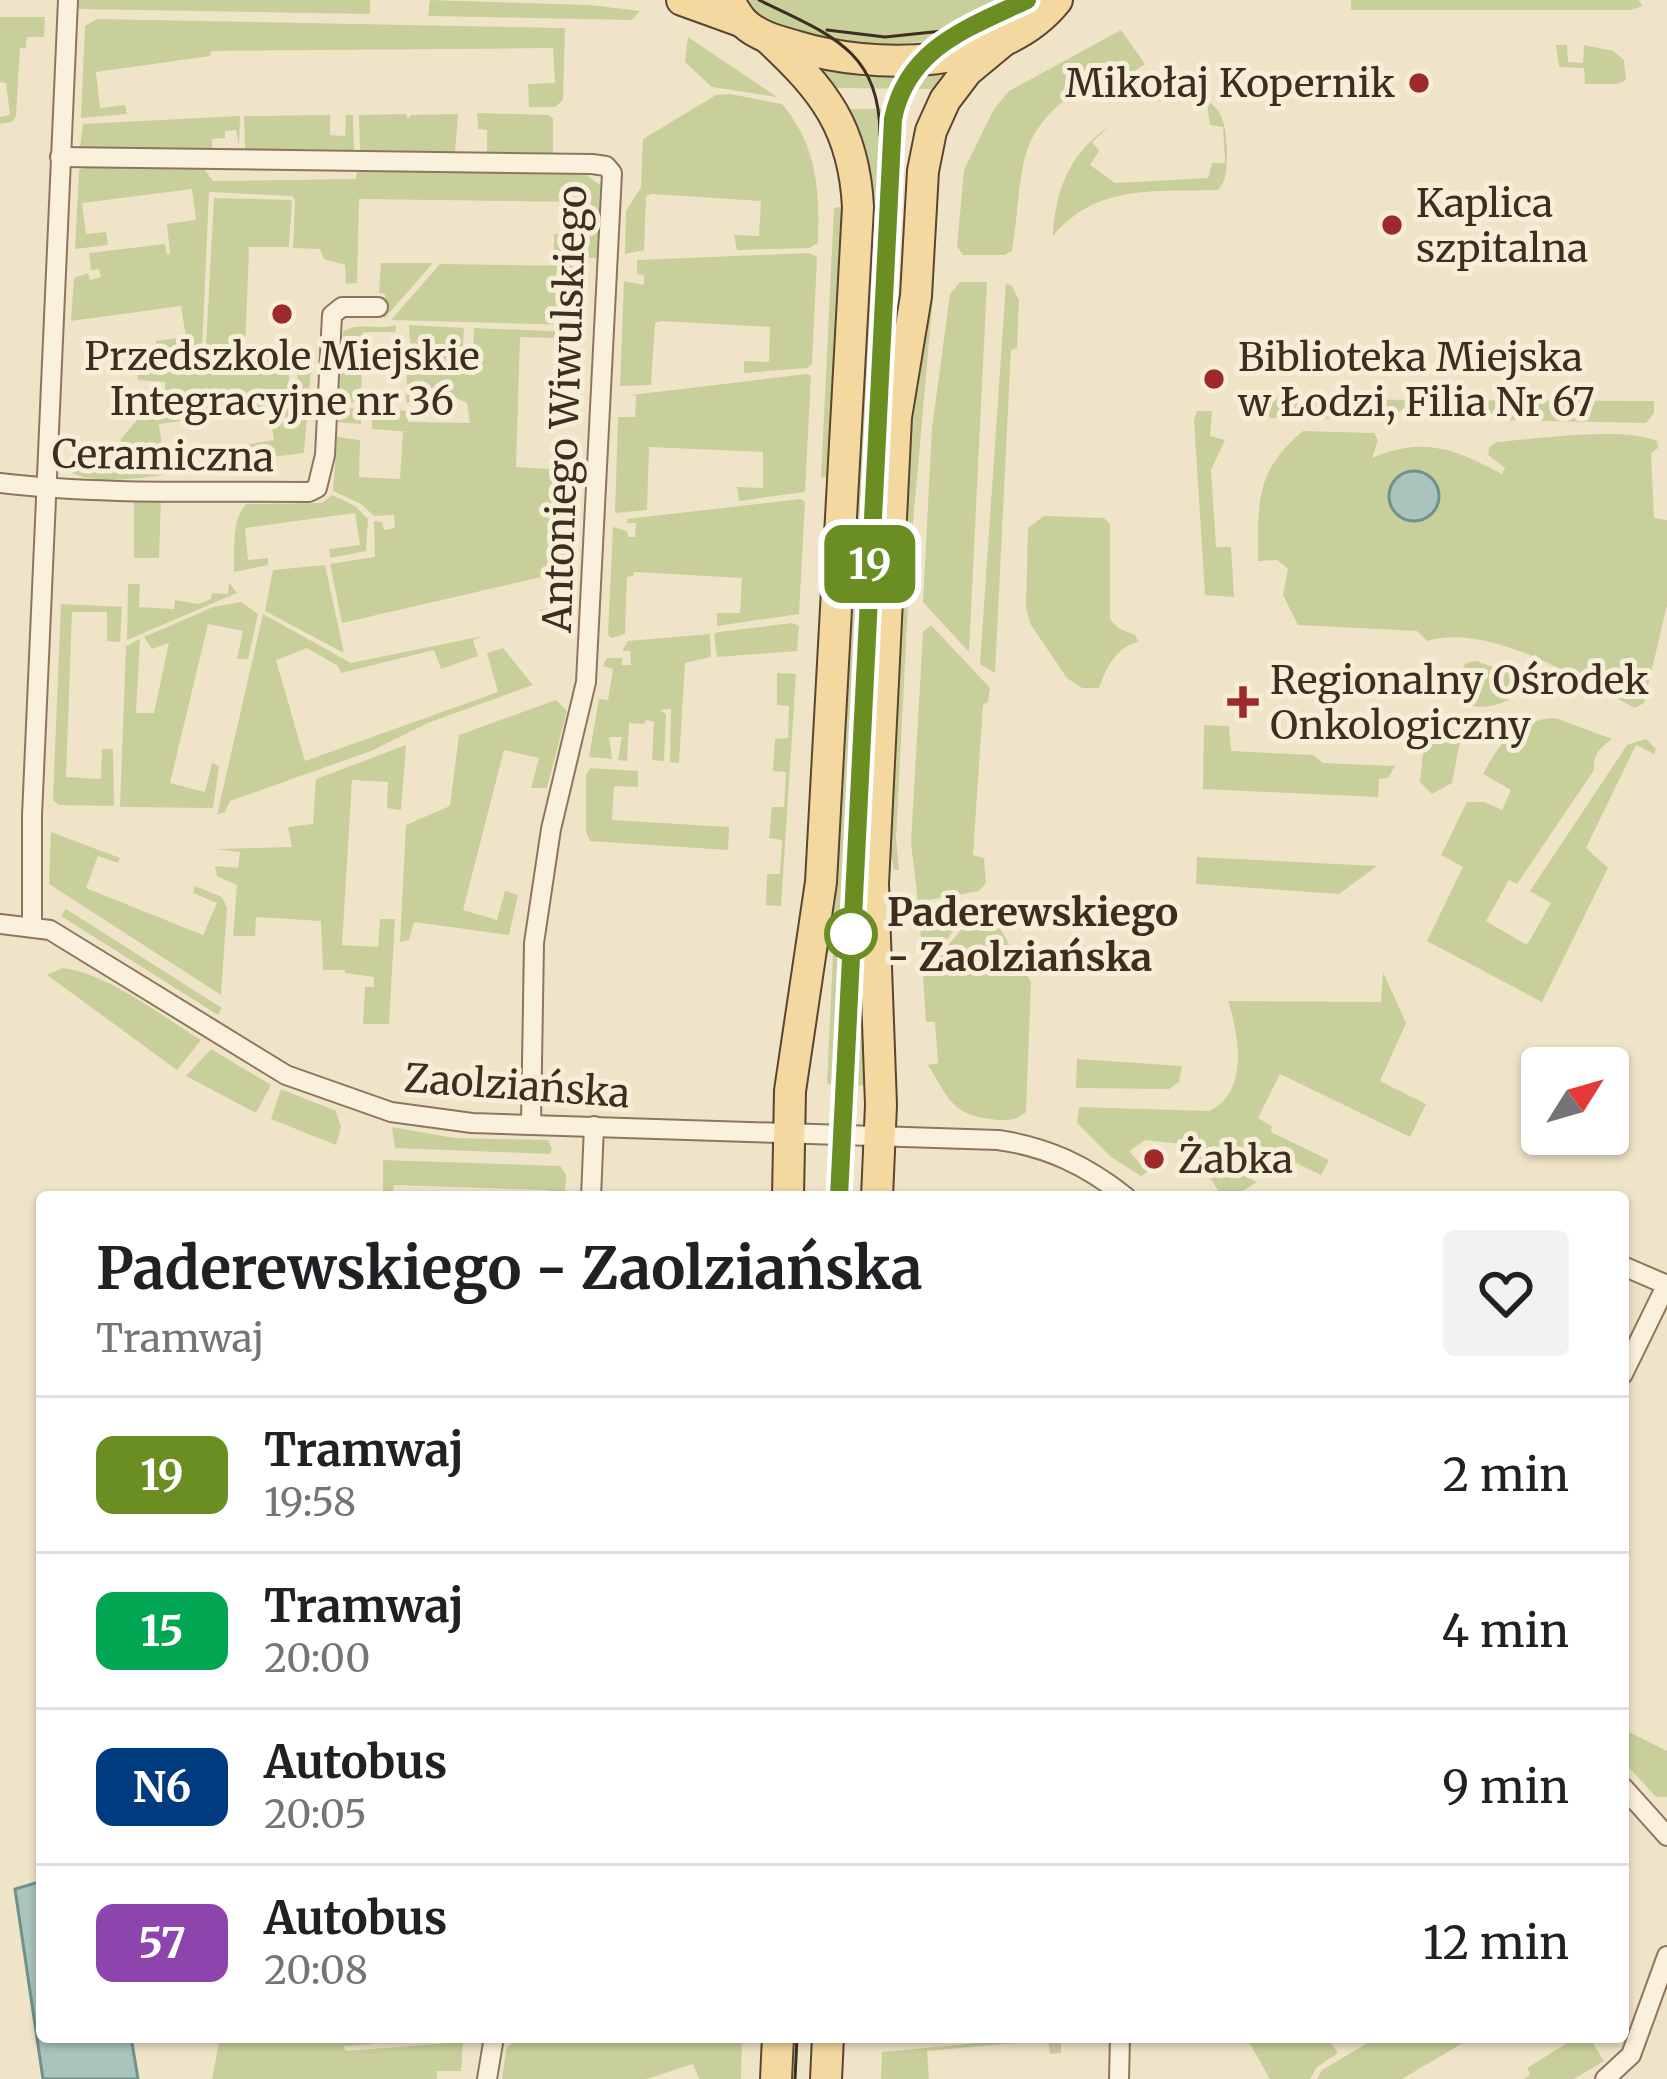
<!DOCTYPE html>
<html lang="pl">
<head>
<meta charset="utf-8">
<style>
	:root { --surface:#fff; --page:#f2f2f2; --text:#202124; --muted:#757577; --line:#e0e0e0 }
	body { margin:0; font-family:Merriweather,serif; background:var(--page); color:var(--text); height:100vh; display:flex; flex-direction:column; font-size:45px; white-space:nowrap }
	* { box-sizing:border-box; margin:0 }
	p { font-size:39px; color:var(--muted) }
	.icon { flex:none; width:66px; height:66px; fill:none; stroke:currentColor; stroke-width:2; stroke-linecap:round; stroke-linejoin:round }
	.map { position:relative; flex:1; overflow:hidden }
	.drawer { position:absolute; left:36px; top:1191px; width:1593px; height:852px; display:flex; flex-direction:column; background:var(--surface); border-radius:12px; box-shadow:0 3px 9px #0004 }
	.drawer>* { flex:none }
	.badge { padding:0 24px; border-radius:18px; font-size:42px; line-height:78px }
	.needle { width:78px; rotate:53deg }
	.buttons { position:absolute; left:1521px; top:1047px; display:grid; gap:24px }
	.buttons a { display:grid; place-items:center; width:108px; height:108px; border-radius:12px; background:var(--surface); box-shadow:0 3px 9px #0004; font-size:60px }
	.map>.badge { position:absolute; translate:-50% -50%; box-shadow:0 0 0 6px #fff }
	.round { display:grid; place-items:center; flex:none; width:126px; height:126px; border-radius:12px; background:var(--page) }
	.head { display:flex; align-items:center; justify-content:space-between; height:204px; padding:0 60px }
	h1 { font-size:57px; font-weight:700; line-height:90px }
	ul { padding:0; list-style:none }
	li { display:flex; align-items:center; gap:36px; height:156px; padding:0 60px; border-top:3px solid var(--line) }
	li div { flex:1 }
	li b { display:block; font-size:45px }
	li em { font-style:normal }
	li .badge { min-width:132px; font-weight:700; text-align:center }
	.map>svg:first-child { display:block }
	.green { fill:#c9cf9b }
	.water { fill:#a9c4bc; stroke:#6f938a; stroke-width:3 }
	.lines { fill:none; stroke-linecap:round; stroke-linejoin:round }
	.minor-casing { stroke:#8d765c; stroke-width:22 }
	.primary-casing { stroke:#5b4430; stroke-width:34 }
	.minor { stroke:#faf1dc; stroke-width:18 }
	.primary { stroke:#f3d9a0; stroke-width:30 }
	.tram { stroke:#3d2e20; stroke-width:3 }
	.line-casing { stroke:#fff; stroke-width:27 }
	.line { stroke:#6b8e23; stroke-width:18 }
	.poi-dot { fill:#9e2a2b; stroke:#f7eed8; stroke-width:4.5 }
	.stop-dot { fill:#fff; stroke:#6b8e23; stroke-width:6 }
	.labels { text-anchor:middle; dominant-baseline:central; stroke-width:10; stroke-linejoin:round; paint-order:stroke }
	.poi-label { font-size:39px; fill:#3d2e20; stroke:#f7eed8; text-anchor:start }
	.street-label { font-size:39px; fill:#3d2e20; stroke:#f7eed8 }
	.stop-label { font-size:39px; font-weight:bold; fill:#3d2e20; stroke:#f7eed8; text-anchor:start }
</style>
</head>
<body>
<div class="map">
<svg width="1667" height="2079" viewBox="0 0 1667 2079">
	<rect width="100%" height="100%" fill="#f0e4c8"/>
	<g class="green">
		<path d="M 78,0 L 370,0 L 370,14 L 78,9 Z"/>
		<path d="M 430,0 L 590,5 L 640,11 L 632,20 L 428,16 Z"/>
		<path d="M 744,0 L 1032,0 C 970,52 799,67 744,0 Z"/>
		<path d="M 1351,0 L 1639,0 L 1642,6 L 1631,10 L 1351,10 Z"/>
		<path d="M 0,17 L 45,17 L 44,37 L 27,37 L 26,48 L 20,48 L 16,116 L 12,122 L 0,124 L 0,117 L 10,115 L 6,83 L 0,82 Z"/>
		<path d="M 97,19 L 565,28 L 563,100 L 555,107 L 529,107 L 528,84 L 555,83 L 553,48 L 211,51 L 210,56 L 96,72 L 100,108 L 125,105 L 127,114 L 81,118 L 85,26 Z"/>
		<path d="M 1121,30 L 1145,64 L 1112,86 L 1103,72 C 1010,133 1027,152 1012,251 L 1004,255 L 963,255 L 957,247 L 964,170 L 994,109 L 1009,91 Z"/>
		<path d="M 688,37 L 777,97 L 712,87 L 685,62 Z"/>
		<path d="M 1556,45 L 1567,45 L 1568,62 L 1583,63 L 1584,45 L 1613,51 L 1624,60 L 1626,80 L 1618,84 L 1585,84 L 1584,68 L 1559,67 Z"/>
		<path d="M 819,69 L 864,77 L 951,70 L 938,89 L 833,88 Z"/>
		<path d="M 1169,90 C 1213,95 1227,108 1227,153 C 1226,168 1228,179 1218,190 C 1157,192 1097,183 1053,236 C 1055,190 1070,152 1110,126 L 1092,142 L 1099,151 L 1090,165 L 1115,183 L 1208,178 L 1212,163 L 1225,163 L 1223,127 L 1210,125 L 1207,103 L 1152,100 L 1126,116 Z"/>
		<path d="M 730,94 L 782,104 C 817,145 820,191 818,243 L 809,248 L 737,250 L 734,235 L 759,236 L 761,201 L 652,194 L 646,196 L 644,250 L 625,254 L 626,211 L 641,187 L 643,139 L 716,95 Z"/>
		<path d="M 847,109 L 902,109 L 895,151 L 886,334 L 898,336 L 859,881 L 858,933 L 870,1086 L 827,1084 L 833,953 L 824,952 L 864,150 Z"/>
		<path d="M 477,113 L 549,115 L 553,119 L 553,153 L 487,152 L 487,130 L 478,129 Z"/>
		<path d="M 406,114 L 408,119 L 411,115 L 458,114 L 455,152 L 360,151 L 359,115 Z"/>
		<path d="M 330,115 L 330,135 L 345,136 L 346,115 L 353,115 L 354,150 L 245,149 L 244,116 Z"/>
		<path d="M 240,116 L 239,145 L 236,130 L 225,131 L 225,138 L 212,139 L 212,149 L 80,148 L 83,124 Z"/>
		<path d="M 85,167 L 203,167 L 213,181 L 356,179 L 357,170 L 583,172 L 600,185 L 599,258 L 554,258 L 554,234 L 586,234 L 586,202 L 359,199 L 357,283 L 346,284 L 345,265 L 324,259 L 320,249 L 293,248 L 295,200 L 292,196 L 209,192 L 202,349 L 210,347 L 206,346 L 214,198 L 292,200 L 289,247 L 249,247 L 245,351 L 290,354 L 289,383 L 297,383 L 298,367 L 311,370 L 304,453 L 246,460 L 244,445 L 274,440 L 269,409 L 159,424 L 163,455 L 182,453 L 185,472 C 150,476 103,487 69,472 L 67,460 L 127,460 L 126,446 L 120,440 L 142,414 L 144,400 L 165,400 L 165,382 L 138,380 L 137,364 L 157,360 L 156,341 L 186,337 L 181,306 L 71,321 L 74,278 L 88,273 L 90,280 L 101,277 L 99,269 L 91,270 L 89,253 L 165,244 L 167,254 L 170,254 L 167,224 L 196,220 L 192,189 L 82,203 L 86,234 L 106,232 L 108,245 L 75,249 L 79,170 Z"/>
		<path d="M 844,206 L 828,476 L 821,478 L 834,208 Z"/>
		<path d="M 810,253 L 817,257 L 812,364 L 807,368 L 744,373 L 744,361 L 769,362 L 770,327 L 662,321 L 655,323 L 651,385 L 620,386 L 624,281 L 644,285 L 644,275 L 637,274 L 637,260 Z"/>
		<path d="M 381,263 L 433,263 L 384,319 L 385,294 L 379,293 Z"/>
		<path d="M 440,264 L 577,266 L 577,277 L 569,277 L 568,298 L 576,298 L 575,325 L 391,320 Z"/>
		<path d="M 960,282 L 987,282 L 969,652 L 923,602 L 932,428 L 950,294 Z"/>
		<path d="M 1006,283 L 1012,286 L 1019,300 L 1017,348 L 1011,350 L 995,673 L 980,664 Z"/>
		<path d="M 934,285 L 911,546 L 896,839 L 899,870 L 894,870 L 887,836 L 908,427 Z"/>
		<path d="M 396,325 L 395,332 L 363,332 L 361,402 L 338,401 L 343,332 C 356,321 379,331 396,325 Z"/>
		<path d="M 409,325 L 464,328 L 461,374 L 472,374 L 474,328 L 573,332 L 572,358 L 554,358 L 555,338 L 520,337 L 516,467 L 550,469 L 551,449 L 568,450 L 566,527 L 574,608 L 541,615 L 540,610 L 571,603 L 563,572 L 342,623 L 330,564 L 375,557 L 374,521 L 382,522 L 384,530 L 395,528 L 394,515 L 374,516 L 361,504 L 333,491 L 337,437 L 360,440 L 359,477 L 400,479 L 403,432 L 409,432 L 372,429 L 372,419 L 361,419 L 361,424 L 337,422 L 339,408 L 408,411 L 408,422 L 470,423 L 467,403 C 450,392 422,396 406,403 L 407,371 L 401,370 L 401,361 L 411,360 Z"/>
		<path d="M 807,374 L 811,376 L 805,492 L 739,501 L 737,487 L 763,488 L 763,452 L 649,447 L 647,510 L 615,513 L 618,417 L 635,417 L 636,396 L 631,395 Z"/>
		<path d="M 1261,398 L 1413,400 L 1391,419 L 1270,418 L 1261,411 Z"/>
		<path d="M 1428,400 L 1654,401 L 1654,413 L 1646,423 L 1495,420 L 1493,414 L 1429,411 Z"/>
		<path d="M 1197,411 L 1212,411 L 1210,436 L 1225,440 L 1211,470 L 1216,547 L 1231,547 L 1234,597 L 1205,595 L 1194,420 Z"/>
		<path d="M 1303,431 L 1374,433 L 1378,440 L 1372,458 C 1423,436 1455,449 1502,474 L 1505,468 L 1488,455 L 1489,448 L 1496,442 C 1537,439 1622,426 1657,441 L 1658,448 L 1651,453 L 1654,518 L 1667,520 L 1667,605 L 1644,703 L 1635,708 C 1579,680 1491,622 1427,641 L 1417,631 L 1298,625 L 1283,595 L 1288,569 L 1277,560 L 1258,561 C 1258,502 1255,471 1303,431 Z"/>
		<path d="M 332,495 L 355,506 L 368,519 L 366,551 L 330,558 L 329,549 L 360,545 L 355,513 L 245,528 L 248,560 L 268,558 L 268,565 L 234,572 C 235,550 231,520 246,504 L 322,503 Z"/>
		<path d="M 801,499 L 805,502 L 799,614 L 717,626 L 717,613 L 740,613 L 742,578 L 634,572 L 633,576 L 627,577 L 625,634 L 612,638 L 608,635 L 613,527 L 627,531 L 628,537 L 635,537 L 636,523 L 627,523 L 627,519 Z"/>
		<path d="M 161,500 L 159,558 L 134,558 L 134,501 Z"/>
		<path d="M 1044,516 L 1104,518 L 1110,524 L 1110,619 L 1118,628 L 1135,635 L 1138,642 C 1115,648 1107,667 1099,688 L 1082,688 L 1067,678 L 1031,625 L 1026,608 L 1028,528 Z"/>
		<path d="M 325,565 L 344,653 L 265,611 L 273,570 Z"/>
		<path d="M 229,583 L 237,593 L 127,640 L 128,584 L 140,584 L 139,607 L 174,609 L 175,600 L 198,604 L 211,599 L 212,593 L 228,594 Z"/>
		<path d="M 241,602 L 258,614 L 248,659 L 237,659 L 243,631 L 208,624 L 170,783 L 205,792 L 212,763 L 219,766 L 213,808 L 120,807 L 126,646 L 140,639 L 136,713 L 154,713 L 169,643 L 152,649 L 144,637 L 213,607 Z"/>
		<path d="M 61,604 L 122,607 L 120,642 L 107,641 L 107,612 L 72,612 L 66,777 L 101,779 L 102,749 L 113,749 L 114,806 L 59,805 L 53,800 Z"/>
		<path d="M 263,614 L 351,663 L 483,636 L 473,640 L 478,656 L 441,669 L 434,650 L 341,673 L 338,666 L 307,648 L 276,660 L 305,761 L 498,692 L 487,653 L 503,648 L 533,685 L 428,723 L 371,751 L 230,801 L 225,812 L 217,815 Z"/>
		<path d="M 792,623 L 799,626 L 797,651 L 717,657 L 714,634 L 718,632 Z"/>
		<path d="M 931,625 L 990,688 L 988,702 L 983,705 L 973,855 L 984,858 L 986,883 L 979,891 L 918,902 L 911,843 L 923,632 Z"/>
		<path d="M 710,634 L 711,657 L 685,663 L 679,763 L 670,762 L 671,709 L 660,710 L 666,714 L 664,761 L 652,760 L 654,722 L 646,720 L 644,724 L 629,723 L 627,761 L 618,760 L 622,737 L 609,737 L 612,759 L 589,757 L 599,699 L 608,700 L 613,669 L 603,666 L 607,658 L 622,658 L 622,665 L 631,665 L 630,651 L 622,651 L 628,641 Z"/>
		<path d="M 1476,661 L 1523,678 L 1527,685 C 1513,703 1479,715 1460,700 L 1459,673 L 1466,663 Z"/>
		<path d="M 777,673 L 796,674 L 781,906 L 766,905 L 767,874 L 780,874 L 782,840 L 769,838 L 772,807 L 784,807 L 786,772 L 773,771 L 775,739 L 788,738 L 789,706 L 777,705 Z"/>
		<path d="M 556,700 L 567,711 L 547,788 L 531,788 L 539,758 L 504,750 L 463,910 L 497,920 L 505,891 L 518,895 L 509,935 L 414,922 L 409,940 L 400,942 L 406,825 L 450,806 L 459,735 Z"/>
		<path d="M 1555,718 L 1612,739 C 1601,748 1593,752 1594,770 L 1517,884 L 1509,880 L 1486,921 L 1527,945 L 1551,903 L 1530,891 L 1627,745 L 1646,739 L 1656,749 L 1654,754 L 1636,745 L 1586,848 L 1608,868 L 1542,1002 L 1427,941 L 1463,867 L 1441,855 L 1467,802 L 1484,802 L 1502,810 L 1511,790 L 1483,774 C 1500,742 1516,720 1555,718 Z"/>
		<path d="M 1438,719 L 1446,719 L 1460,741 L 1452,783 L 1432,794 L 1420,782 L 1425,735 Z"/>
		<path d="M 1204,725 L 1229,726 L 1231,751 L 1313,755 L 1323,763 L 1395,766 L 1388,778 L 1379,779 L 1378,797 L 1203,789 Z"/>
		<path d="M 406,745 L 401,810 L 387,808 L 388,782 L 352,780 L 342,945 L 378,947 L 380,919 L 395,919 L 389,1024 L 363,1024 L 365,987 L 374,987 L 374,977 L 345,973 L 345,970 L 323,970 L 321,921 L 256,917 L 255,936 L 233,936 L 237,885 L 217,876 L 215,866 L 238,868 L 240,852 L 216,849 L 292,847 L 288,827 L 313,824 L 316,779 Z"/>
		<path d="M 590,768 L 638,771 L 638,787 L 614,786 L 612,820 L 729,827 L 728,850 L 590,841 L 586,832 L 586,775 Z"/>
		<path d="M 51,832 L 120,858 L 118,863 L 98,856 L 86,888 L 203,935 L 217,903 L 193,893 L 195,886 L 222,897 L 227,908 L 221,995 L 49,884 Z"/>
		<path d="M 1197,857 L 1377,866 L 1339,894 L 1196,884 Z"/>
		<path d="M 979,901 L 923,967 L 919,913 Z"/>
		<path d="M 985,902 L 1031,982 L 1026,1112 C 1014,1122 1005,1121 990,1119 C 951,1115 947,1095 928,1065 L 938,1063 L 935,1022 L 926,1022 L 923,975 Z"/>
		<path d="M 66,909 L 222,1008 L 218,1015 L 61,916 Z"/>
		<path d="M 62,968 C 106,972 163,1017 201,1040 L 177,1070 L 47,975 Z"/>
		<path d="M 1383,972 L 1406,1023 L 1380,1081 L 1426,1104 L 1410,1137 L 1280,1074 L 1258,1118 L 1272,1126 L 1271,1132 L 1329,1160 L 1321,1175 L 1249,1140 L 1232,1169 L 1257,1182 L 1233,1197 L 1222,1197 L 1190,1145 L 1145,1140 L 1129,1151 L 1147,1172 L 1141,1176 L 1111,1157 L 1077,1123 L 1079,1107 L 1209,1111 C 1249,1094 1239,1034 1228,1001 L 1381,1002 Z"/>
		<path d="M 211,1049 L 271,1085 L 256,1113 L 186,1076 Z"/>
		<path d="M 1077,1059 L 1182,1066 L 1179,1082 L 1169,1089 L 1076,1088 Z"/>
		<path d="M 281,1089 L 336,1111 L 341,1127 L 336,1145 L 271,1119 Z"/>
		<path d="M 392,1127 L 454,1138 L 548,1140 L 552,1149 L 550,1154 L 395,1148 Z"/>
		<path d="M 383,1160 L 560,1166 L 566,1174 L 565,1197 L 553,1197 L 547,1190 L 394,1185 L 392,1197 L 383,1197 Z"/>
		<path d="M 1623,1729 L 1667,1751 L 1667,1797 L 1656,1797 L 1623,1761 Z"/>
		<path d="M 220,2037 L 370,2037 L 371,2044 L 343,2046 L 346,2051 L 463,2042 L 461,2071 L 437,2071 L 437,2079 L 212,2079 Z"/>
		<path d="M 518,2037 L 742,2037 L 741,2079 L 699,2079 L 693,2064 L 646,2079 L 502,2079 L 506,2049 Z"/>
		<path d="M 1041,2037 L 1061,2037 L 1061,2053 L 1050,2054 L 1048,2040 L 927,2051 L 929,2079 L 881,2079 L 882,2052 Z"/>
		<path d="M 1246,2037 L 1327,2037 L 1338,2053 L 1317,2067 L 1310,2079 L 1270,2079 Z"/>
		<path d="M 1378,2037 L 1473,2037 L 1402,2079 L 1317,2079 L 1322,2070 Z"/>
		<path d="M 1577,2037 L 1589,2037 L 1604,2061 L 1574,2079 L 1524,2079 L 1530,2074 L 1527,2068 Z"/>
	</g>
	<g class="water">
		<circle cx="1414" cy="496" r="25"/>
		<path d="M 42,1881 L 42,2037 L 131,2037 L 138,2079 L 43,2079 L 15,1889 Z"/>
	</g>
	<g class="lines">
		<g class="minor-casing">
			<g id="minor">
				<path d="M 60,157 L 592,164 L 606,166 L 612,173 L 586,682 L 551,829 L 534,943 L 531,1124"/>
				<path d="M 0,483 C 102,495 207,491 309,492 L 317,488 L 325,455 L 332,315 L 342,307 L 378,307"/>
				<path d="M 0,924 L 50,930 L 286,1075 L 391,1112 L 472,1123 L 998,1140 C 1048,1147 1087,1166 1126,1197"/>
				<path d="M 32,926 L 32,816 L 68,0"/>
				<path d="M 591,1197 L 594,1126"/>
				<path d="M 1623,1266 L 1667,1285"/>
				<path d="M 1623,1374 L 1667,1284"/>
				<path d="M 1623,1787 L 1667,1836"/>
				<path d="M 487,2079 L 494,2037"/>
				<path d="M 1119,2079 L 1120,2037"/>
				<path d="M 1605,2079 L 1631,2055 L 1667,1956"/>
			</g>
		</g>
		<g class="primary-casing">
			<g id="primary">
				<path d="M 682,0 L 743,22"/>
				<path d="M 728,0 C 733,7 738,17 744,23 C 758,36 777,41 795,46 C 873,70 1001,71 1057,0"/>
				<path d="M 768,38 C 824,90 854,128 858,207 L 821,882 L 790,1091 L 788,1197"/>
				<path d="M 877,1197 L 881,1105 L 873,884 L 896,417 L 916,296 L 923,171 L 931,131 L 945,100 L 967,71 L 1002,42"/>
				<path d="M 776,2079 L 778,2037"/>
				<path d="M 826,2079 L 828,2037"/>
			</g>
		</g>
		<use href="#minor" class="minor"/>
		<use href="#primary" class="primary"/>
		<g class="tram">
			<path d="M 759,0 C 828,34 880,49 880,136"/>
			<path d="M 827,30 L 885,37 L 952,30"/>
			<path d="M 839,1197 L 893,119 C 908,48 968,28 1027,0"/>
			<path d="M 795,2079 L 797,2037"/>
		</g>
	</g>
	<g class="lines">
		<g class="line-casing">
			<path id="line" d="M 839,1197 L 893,119 C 907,48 968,28 1027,0"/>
		</g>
		<use href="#line" class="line"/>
	</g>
	<g class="poi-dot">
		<circle cx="1419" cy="83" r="12"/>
		<circle cx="1392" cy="225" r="12"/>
		<circle cx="282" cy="314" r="12"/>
		<circle cx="1214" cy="379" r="12"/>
		<path d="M1237 684h12v12h12v12h-12v12h-12v-12h-12v-12h12z"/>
		<circle cx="1154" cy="1159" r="12"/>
	</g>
	<circle class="stop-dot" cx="851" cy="934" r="24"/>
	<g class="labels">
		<g class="poi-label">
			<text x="1395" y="83" text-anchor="end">Mikołaj Kopernik</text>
			<text x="1416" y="203">Kaplica<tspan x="1416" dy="45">szpitalna</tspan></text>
			<text x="282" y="356" text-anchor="middle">Przedszkole Miejskie<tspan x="282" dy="45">Integracyjne nr 36</tspan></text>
			<text x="1238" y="357">Biblioteka Miejska<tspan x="1238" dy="45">w Łodzi, Filia Nr 67</tspan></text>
			<text x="1270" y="680">Regionalny Ośrodek<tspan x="1270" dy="45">Onkologiczny</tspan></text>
			<text x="1178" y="1159">Żabka</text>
		</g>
		<g class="street-label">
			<text transform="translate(565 409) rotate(-88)">Antoniego Wiwulskiego</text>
			<text transform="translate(163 456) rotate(1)">Ceramiczna</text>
			<text transform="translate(517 1086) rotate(4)">Zaolziańska</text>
		</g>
		<g class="stop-label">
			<text x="887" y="912">Paderewskiego<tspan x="887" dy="45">- Zaolziańska</tspan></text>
		</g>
	</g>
</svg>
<div class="buttons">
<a><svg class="needle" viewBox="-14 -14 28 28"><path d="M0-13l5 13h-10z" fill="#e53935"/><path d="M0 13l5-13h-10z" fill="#757577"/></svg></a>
</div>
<b class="badge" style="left:870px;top:564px;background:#6b8e23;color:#fff">19</b>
<section class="drawer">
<div class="head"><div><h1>Paderewskiego - Zaolziańska</h1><p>Tramwaj</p></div><a class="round"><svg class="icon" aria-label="heart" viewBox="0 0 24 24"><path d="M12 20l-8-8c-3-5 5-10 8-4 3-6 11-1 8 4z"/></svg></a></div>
<ul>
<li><span class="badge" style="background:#6b8e23;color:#fff">19</span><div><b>Tramwaj</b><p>19:58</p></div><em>2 min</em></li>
<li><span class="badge" style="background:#00a651;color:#fff">15</span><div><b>Tramwaj</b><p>20:00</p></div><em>4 min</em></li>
<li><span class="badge" style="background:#003b80;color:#fff">N6</span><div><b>Autobus</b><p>20:05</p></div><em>9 min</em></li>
<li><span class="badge" style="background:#8e44ad;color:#fff">57</span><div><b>Autobus</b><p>20:08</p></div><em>12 min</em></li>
</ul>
</section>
</div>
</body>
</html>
